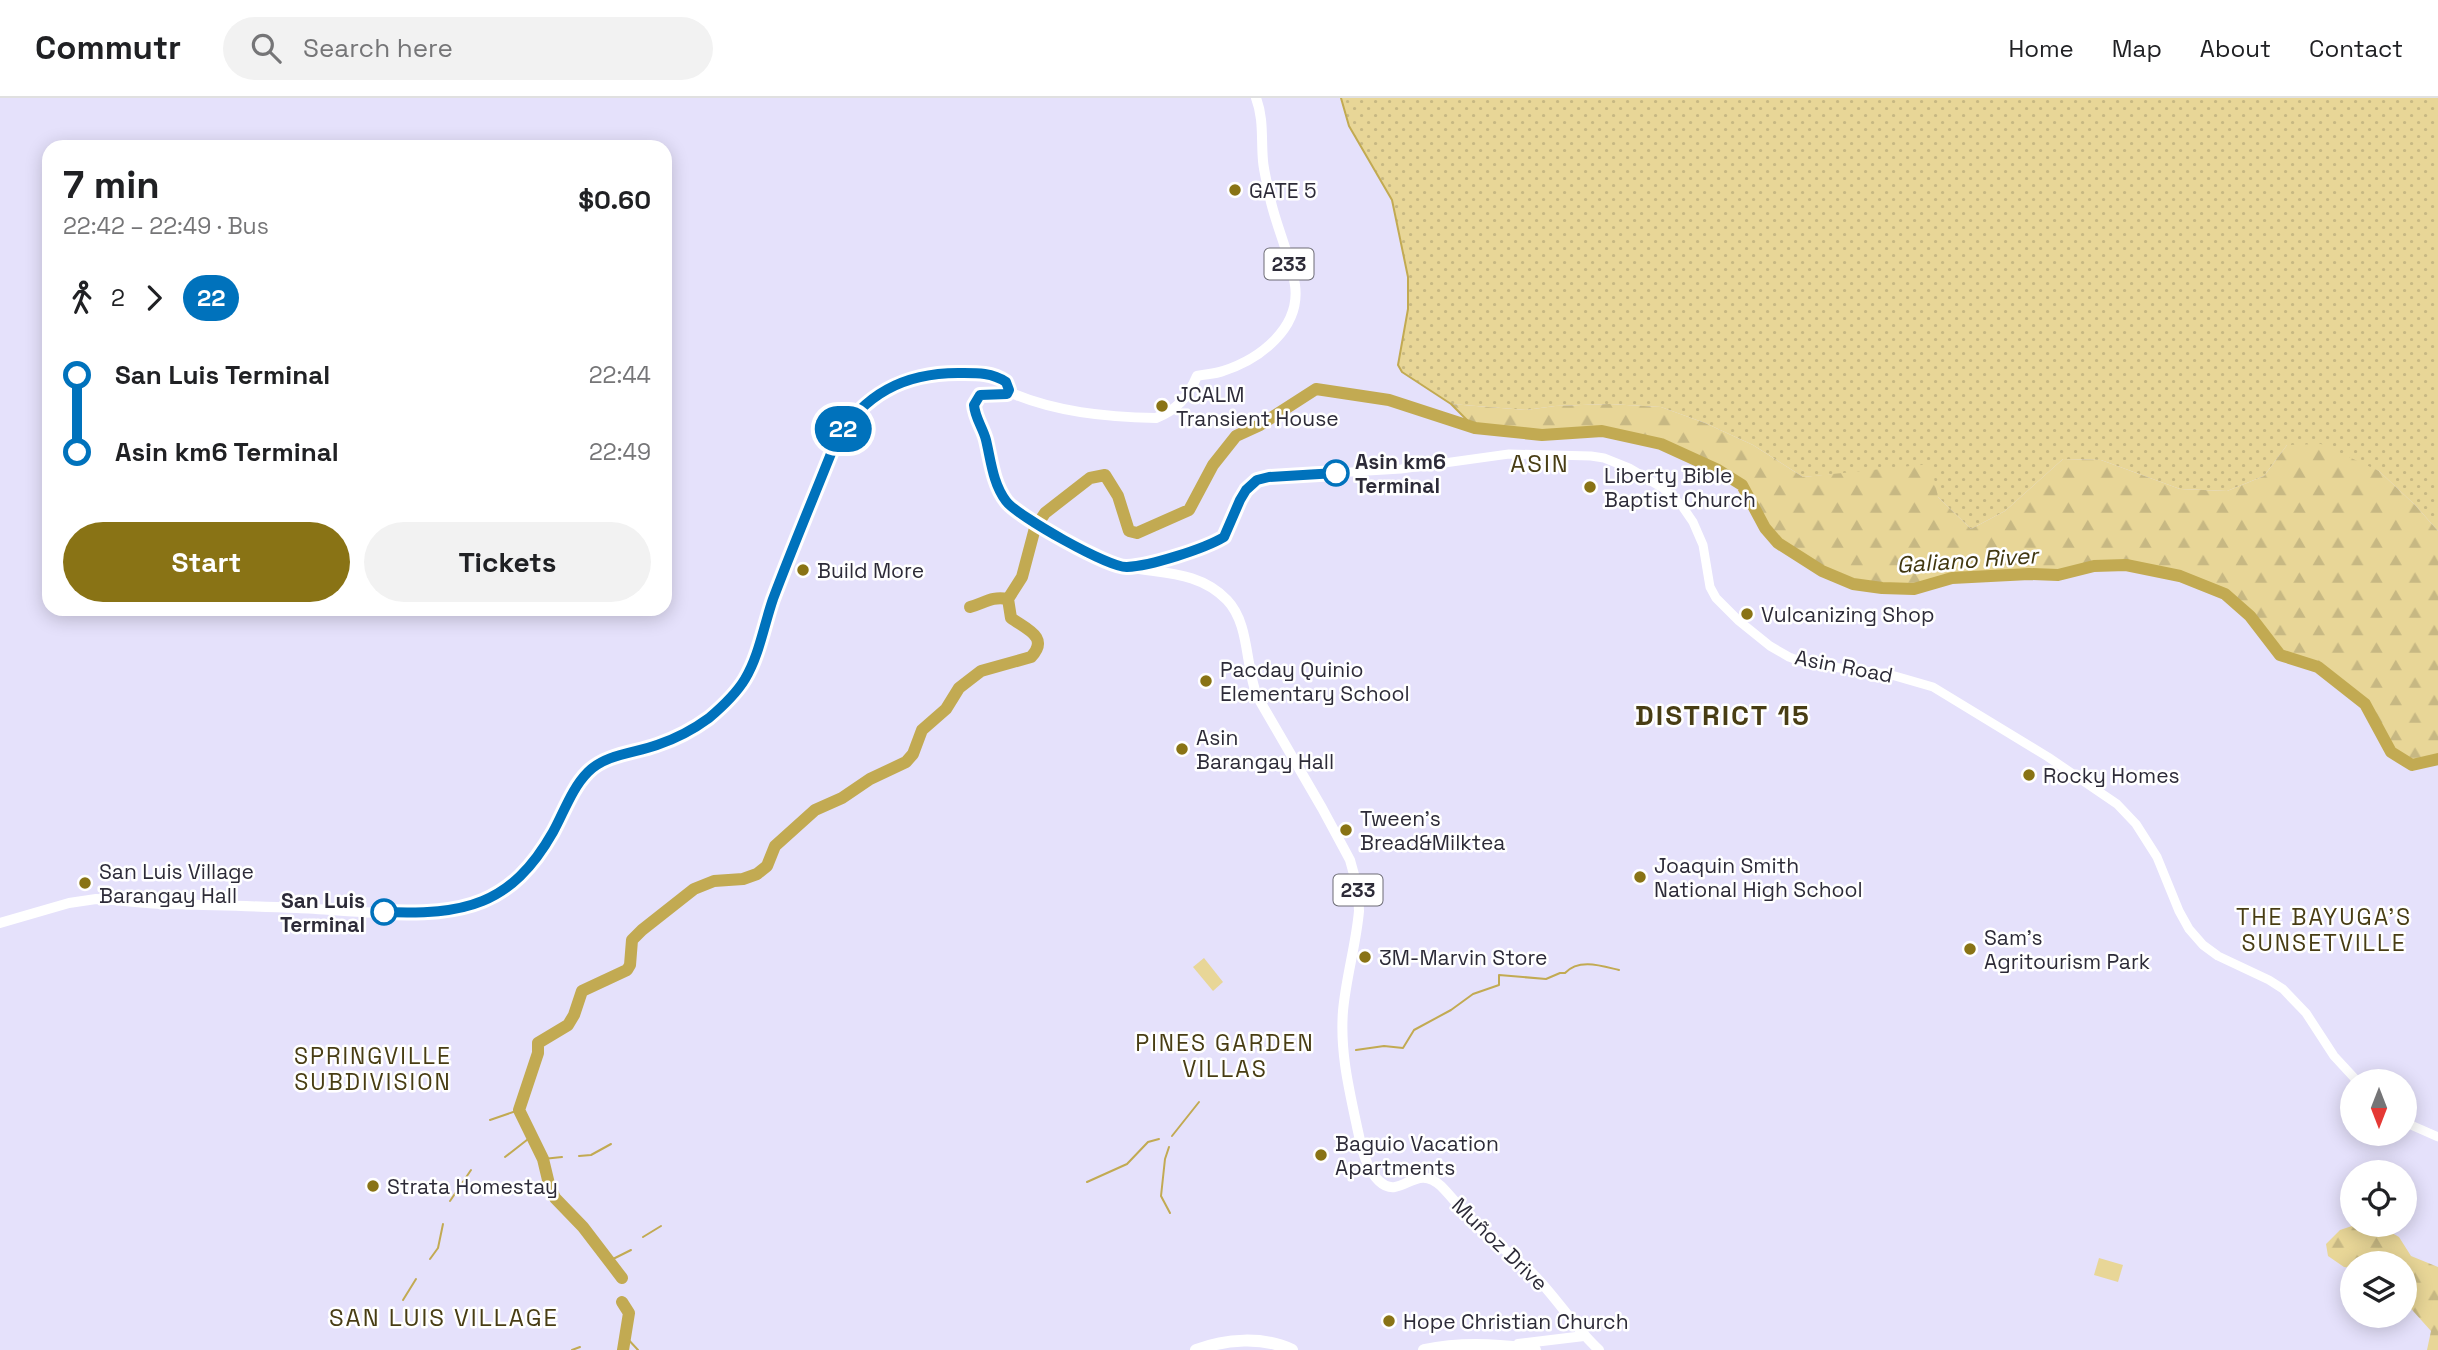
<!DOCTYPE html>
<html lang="en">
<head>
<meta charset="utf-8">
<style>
	:root { --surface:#fff; --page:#f2f2f2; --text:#202124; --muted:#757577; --line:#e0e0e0; --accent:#897315 }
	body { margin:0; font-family:"Space Grotesk",sans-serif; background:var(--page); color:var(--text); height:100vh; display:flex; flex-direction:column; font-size:26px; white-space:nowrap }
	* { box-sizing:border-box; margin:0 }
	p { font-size:23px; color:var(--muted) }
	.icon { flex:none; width:38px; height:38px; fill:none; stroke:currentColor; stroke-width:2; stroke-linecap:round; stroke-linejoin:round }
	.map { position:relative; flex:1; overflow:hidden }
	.sheet { position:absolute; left:42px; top:42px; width:630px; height:476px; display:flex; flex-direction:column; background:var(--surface); border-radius:21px; box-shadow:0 4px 18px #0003 }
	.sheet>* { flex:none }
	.badge { padding:0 14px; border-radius:23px; font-size:24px; line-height:46px }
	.needle { width:46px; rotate:180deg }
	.fabs { position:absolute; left:2340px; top:971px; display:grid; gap:14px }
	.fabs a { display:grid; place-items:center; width:77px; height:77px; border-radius:50%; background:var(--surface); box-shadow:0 4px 18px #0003; font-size:35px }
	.map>.badge { position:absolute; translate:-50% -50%; box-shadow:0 0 0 4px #fff }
	.legs { display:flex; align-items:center; gap:10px; height:77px; padding:0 21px; font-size:23px }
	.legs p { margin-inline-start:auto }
	.overview { display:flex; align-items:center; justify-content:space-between; height:119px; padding:0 21px }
	h1 { font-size:38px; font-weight:700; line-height:52px }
	.button { display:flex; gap:14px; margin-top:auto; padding:14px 21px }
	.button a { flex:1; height:80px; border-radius:42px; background:var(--accent); color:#fff; font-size:28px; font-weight:700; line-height:80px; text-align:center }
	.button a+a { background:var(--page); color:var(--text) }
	ul { padding:0 21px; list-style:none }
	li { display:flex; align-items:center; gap:24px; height:77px; font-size:26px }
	li i { display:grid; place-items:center; width:10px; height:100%; margin:0 9px; background:currentColor }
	li i::after { content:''; width:18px; height:18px; margin:-9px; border:5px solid; border-radius:50%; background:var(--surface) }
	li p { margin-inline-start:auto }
	li:first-child i { background:linear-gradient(#0000 50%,currentColor 0) }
	li:last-child i { background:linear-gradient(currentColor 50%,#0000 0) }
	header { display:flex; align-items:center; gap:42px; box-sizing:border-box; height:98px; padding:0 35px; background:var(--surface); border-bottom:2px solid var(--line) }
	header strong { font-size:33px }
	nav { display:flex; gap:38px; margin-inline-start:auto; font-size:24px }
	.search { width:490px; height:63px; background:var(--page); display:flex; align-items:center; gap:18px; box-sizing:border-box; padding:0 24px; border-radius:38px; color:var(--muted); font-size:26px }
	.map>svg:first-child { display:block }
	.grass { fill:url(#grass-dots) }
	.forest { fill:url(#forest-firs) }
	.pitch { fill:#e8d697 }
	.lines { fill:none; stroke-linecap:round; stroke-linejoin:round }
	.stream { stroke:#c2aa52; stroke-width:2 }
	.river { stroke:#c2aa52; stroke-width:12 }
	.secondary { stroke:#fff; stroke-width:9 }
	.primary { stroke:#fff; stroke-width:10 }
	.highway { stroke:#fff; stroke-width:12 }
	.line-1-casing { stroke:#fff; stroke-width:16 }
	.line-1 { stroke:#0072bc; stroke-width:10 }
	.poi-dot { fill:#897315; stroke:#fff; stroke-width:2.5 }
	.stop-1-dot { fill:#fff; stroke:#0072bc; stroke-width:3.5 }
	.labels { text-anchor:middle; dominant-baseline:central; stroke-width:5; stroke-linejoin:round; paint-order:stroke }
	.shield { fill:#fff; stroke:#6c6b74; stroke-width:2 }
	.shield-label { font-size:19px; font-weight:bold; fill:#2d2b38 }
	.poi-label { font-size:21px; fill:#2d2b38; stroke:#fff; text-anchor:start }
	.stop-label { font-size:21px; font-weight:bold; fill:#2d2b38; stroke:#fff; text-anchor:start }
	.street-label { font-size:21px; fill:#2d2b38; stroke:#fff }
	.water-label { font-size:23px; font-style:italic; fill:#413710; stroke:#fff }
	.neighbourhood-label { font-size:23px; letter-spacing:2px; fill:#483d14; stroke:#fff }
	.quarter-label { font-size:24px; letter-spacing:2px; fill:#483d14; stroke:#fff }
	.district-label { font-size:28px; font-weight:bold; letter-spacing:2px; fill:#483d14; stroke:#fff }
</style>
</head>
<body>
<header>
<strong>Commutr</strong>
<div class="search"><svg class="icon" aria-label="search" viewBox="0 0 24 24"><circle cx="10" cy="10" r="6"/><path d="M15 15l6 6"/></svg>Search here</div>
<nav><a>Home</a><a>Map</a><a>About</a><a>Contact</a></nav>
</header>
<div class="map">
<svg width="2438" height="1252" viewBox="0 0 2438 1252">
	<defs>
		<pattern id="grass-dots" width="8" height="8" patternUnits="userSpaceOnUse" patternTransform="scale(1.75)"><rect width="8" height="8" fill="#e8d697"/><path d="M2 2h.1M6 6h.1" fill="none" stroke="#c7b883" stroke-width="1.8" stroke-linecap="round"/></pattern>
		<pattern id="forest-firs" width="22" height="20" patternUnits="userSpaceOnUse" patternTransform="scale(1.75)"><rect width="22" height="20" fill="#e8d697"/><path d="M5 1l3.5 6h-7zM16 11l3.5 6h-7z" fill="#c7b883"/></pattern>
	</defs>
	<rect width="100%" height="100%" fill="#e5e1fb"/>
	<path class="grass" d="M 1341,0 L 2438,0 L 2438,433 L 2415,407 L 2379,373 L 2287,347 L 2264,378 L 2227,393 L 2180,391 L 2101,362 L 2063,361 L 2005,413 L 1971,431 L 1938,399 L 1863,374 L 1803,379 L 1753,347 L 1705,325 L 1661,309 L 1609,306 L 1555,308 L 1526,312 L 1451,306 L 1402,274 L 1398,267 L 1408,211 L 1408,179 L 1392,102 L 1349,28 Z"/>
	<g class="forest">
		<path d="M 1451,306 L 1526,312 L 1555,308 L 1609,306 L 1661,309 L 1705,325 L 1753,347 L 1803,379 L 1931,366 L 1938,399 L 1971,431 L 2005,413 L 2063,361 L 2101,362 L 2180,391 L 2227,393 L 2264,378 L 2287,347 L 2321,346 L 2379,373 L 2415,407 L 2438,433 L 2438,661 L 2412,667 L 2391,654 L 2365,606 L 2318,569 L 2280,557 L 2250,518 L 2225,496 L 2180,478 L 2127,467 L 2094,468 L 2058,477 L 2029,476 L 1952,480 L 1914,491 L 1882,490 L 1853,486 L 1822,473 L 1778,445 L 1765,430 L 1742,387 L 1718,372 L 1661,346 L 1602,333 L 1542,337 L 1475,330 Z"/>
		<path d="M 2355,1127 L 2378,1127 L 2399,1139 L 2411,1158 L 2438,1169 L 2438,1252 L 2427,1252 L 2431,1233 L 2405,1204 L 2404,1166 L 2352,1166 L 2352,1170 L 2344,1169 L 2328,1158 L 2326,1146 L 2340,1132 Z"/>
	</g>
	<g class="pitch">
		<path d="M 1204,860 L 1223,884 L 1213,893 L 1193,869 Z"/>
		<path d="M 2099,1160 L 2123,1167 L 2118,1184 L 2094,1177 Z"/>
	</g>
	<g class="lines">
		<g class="stream">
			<path d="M 1341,0 L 1349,28 L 1392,102 L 1408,179 L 1408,211 L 1398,267 L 1402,274 L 1451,306 L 1475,330"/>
			<path d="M 1356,952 L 1384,948 L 1403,950 L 1414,932 L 1451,912 L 1473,896 L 1499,887 L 1499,877 L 1546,881 L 1560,875 L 1565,875 C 1579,860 1602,868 1619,872"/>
			<path d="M 490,1022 L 519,1012"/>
			<path d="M 1172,1038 L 1199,1004"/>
			<path d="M 1169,1049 L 1165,1061 L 1161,1098 L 1170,1115"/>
			<path d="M 579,1058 L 591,1057 L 611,1046"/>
			<path d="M 505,1059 L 532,1038"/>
			<path d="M 543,1061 L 562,1059"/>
			<path d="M 1087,1084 L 1127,1066 L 1148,1044 L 1159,1041"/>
			<path d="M 450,1103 L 471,1072"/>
			<path d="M 643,1139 L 661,1128"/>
			<path d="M 430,1161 L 438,1150 L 443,1126"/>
			<path d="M 609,1163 L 631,1152"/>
			<path d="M 403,1202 L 416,1181"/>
			<path d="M 625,1238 L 638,1252"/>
			<path d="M 572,1252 L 580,1249"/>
		</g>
		<g class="river">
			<path d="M 970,509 C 985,505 991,498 1008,501"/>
			<path d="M 622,1180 L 583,1129 L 555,1100 L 549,1086 L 543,1061 L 519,1012 L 538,955 L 538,945 L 568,927 L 574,917 L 582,893 L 627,872 L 630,867 L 632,842 L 642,832 L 694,791 L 714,783 L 743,781 L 757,776 L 767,768 L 775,748 L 815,712 L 842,700 L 870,681 L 906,664 L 913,656 L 922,632 L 946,611 L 959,590 L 968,583 L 981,573 L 1031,559 C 1050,539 1026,531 1011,520 L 1008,501 L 1022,479 L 1035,430 L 1045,415 L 1090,380 L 1105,377 L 1118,398 L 1129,433 L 1137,435 L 1189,412 L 1213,367 L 1236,338 L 1260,327 L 1316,291 L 1389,302 L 1475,330 L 1542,337 L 1602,333 L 1661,346 L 1718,372 L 1742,387 L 1765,430 L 1778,445 L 1822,473 L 1853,486 L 1882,490 L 1914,491 L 1952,480 L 2029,476 L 2058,477 L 2094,468 L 2126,467 L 2180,478 L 2225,496 L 2250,518 L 2280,557 L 2318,569 L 2365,606 L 2391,654 L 2412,667 L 2438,661"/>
			<path d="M 622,1204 L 629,1215 L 623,1252"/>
		</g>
		<g class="secondary">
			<path d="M 1130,468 L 1173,459 L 1224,439 C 1234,415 1241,386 1269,379 L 1401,371 L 1509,356 L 1591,358 L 1604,360 L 1629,370 L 1663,390 L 1682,408 L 1693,424 L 1703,447 L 1710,489 L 1716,500 L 1739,523 L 1770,548 L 1789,559 L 1808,566 L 1888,576 L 1933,589 L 2048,659 L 2117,706 L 2136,726 L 2157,759 L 2179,813 L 2189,831 L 2203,847 L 2218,858 L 2269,882 L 2283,891 L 2306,915 L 2334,958 L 2358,984"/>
			<path d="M 2404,1024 L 2438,1039"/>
		</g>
		<g class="primary">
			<path d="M 1009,294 L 1001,298 L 980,297 L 974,307 C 975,318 981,327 985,337 C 992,359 992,384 1006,403 C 1020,422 1104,465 1127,469 C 1163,476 1199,473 1227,502 C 1250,526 1245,568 1257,598 L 1322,710 L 1350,762 L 1358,791 L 1359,813 C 1356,847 1346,879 1343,913 C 1340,951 1348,987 1356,1024 C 1360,1042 1364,1069 1379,1083 C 1401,1104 1415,1063 1441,1088 C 1456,1103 1468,1121 1484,1135 C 1500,1149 1518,1161 1533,1176 C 1557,1200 1574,1229 1599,1252"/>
			<path d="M 1009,294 C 1054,314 1106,319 1156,320 C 1177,312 1188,299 1197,278 C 1206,276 1215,276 1223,273 C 1260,261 1301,230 1295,187 C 1291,160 1276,128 1270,100 C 1268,88 1264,75 1263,63 C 1261,41 1264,21 1256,0"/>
			<path d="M 0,825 L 69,805 L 96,801 C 119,802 141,805 164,806 C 209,807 253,808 297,810 C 358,812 446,828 501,795 C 525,780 542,756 555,731 C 567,709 577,679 599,666 C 616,657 636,654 655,648 C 691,637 732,610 748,574 L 778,490 L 836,343 C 864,296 904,275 958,275 C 975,275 991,274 1006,284 L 1009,294"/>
			<path d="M 1518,1246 L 1584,1238"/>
		</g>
		<g class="highway">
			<path d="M 1196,1252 C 1225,1241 1263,1238 1292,1252"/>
			<path d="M 1424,1252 C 1462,1244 1498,1246 1535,1252"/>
		</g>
	</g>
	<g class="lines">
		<g class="line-1-casing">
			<path id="line-1" d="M 384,814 C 464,817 511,808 553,734 C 564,714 572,690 588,674 C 606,656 635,655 657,647 C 675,641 694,631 709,620 C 722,609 736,596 745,581 C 759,558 764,527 773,501 C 793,448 815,396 836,343 C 864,296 904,275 958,275 C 975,275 991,274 1006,284 L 1009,292 L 1007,296 L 980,297 L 974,307 C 975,320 983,330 986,342 C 991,363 993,386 1006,403 C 1017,418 1109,470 1127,469 C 1150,468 1204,451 1224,439 L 1240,402 L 1246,392 L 1257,382 L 1269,379 L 1336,375"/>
		</g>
		<use href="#line-1" class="line-1"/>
	</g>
	<g class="poi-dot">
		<circle cx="1235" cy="92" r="7"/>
		<circle cx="1162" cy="308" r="7"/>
		<circle cx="1590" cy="389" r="7"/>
		<circle cx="803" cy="472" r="7"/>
		<circle cx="1747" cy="516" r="7"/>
		<circle cx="1206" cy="583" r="7"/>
		<circle cx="1182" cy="651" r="7"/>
		<circle cx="2029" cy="677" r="7"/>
		<circle cx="1346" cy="732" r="7"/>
		<circle cx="1640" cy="779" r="7"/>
		<circle cx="85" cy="785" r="7"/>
		<circle cx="1970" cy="851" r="7"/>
		<circle cx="1365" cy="859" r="7"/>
		<circle cx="1321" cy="1057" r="7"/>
		<circle cx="373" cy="1088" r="7"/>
		<circle cx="1389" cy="1223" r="7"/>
	</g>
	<g class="stop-1-dot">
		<circle cx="1336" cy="375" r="12"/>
		<circle cx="384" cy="814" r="12"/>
	</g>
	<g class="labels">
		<g class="shield">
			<rect x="1264.5" y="150.5" width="49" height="31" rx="5"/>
			<rect x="1333.5" y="776.5" width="49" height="31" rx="5"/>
		</g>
		<g class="shield-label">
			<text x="1289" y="166">233</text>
			<text x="1358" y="792">233</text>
		</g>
		<g class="poi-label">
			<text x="1249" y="92">GATE 5</text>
			<text x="1176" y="296">JCALM<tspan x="1176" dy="24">Transient House</tspan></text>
			<text x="1604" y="377">Liberty Bible<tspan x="1604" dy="24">Baptist Church</tspan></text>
			<text x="817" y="472">Build More</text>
			<text x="1761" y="516">Vulcanizing Shop</text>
			<text x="1220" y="571">Pacday Quinio<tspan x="1220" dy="24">Elementary School</tspan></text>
			<text x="1196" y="639">Asin<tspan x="1196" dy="24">Barangay Hall</tspan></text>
			<text x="2043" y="677">Rocky Homes</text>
			<text x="1360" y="720">Tween's<tspan x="1360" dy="24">Bread&amp;Milktea</tspan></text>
			<text x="1654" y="767">Joaquin Smith<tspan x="1654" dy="24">National High School</tspan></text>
			<text x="99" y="773">San Luis Village<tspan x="99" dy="24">Barangay Hall</tspan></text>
			<text x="1984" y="839">Sam's<tspan x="1984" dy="24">Agritourism Park</tspan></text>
			<text x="1379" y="859">3M-Marvin Store</text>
			<text x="1335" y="1045">Baguio Vacation<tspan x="1335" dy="24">Apartments</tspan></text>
			<text x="387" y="1088">Strata Homestay</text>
			<text x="1403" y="1223">Hope Christian Church</text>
		</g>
		<g class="stop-label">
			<text x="1355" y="363">Asin km6<tspan x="1355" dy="24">Terminal</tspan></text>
			<text x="365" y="802" text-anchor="end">San Luis<tspan x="365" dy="24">Terminal</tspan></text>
		</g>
		<g class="street-label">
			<text transform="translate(1844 568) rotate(11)">Asin Road</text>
			<text transform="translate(1500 1146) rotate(44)">Muñoz Drive</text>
		</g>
		<g class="water-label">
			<text transform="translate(1967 462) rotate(-4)">Galiano River</text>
		</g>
		<g class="neighbourhood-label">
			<text x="2324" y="819">THE BAYUGA'S<tspan x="2324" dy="26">SUNSETVILLE</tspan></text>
			<text x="1225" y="945">PINES GARDEN<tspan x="1225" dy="26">VILLAS</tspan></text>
			<text x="373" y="958">SPRINGVILLE<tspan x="373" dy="26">SUBDIVISION</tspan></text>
		</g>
		<g class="quarter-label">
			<text x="1540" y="365">ASIN</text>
			<text x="444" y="1219">SAN LUIS VILLAGE</text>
		</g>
		<g class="district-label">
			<text x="1723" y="617">DISTRICT 15</text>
		</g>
	</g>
</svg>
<div class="fabs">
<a><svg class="needle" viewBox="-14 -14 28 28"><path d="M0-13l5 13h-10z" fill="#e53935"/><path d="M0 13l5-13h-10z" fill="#757577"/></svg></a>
<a><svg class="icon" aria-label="locate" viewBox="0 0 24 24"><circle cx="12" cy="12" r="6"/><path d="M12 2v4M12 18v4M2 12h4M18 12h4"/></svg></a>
<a><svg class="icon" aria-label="layers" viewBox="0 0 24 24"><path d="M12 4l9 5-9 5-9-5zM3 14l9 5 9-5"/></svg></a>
</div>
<b class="badge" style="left:843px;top:331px;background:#0072bc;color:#fff">22</b>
<section class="sheet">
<div class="overview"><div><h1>7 min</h1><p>22:42 – 22:49 · Bus</p></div><b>$0.60</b></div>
<div class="legs"><svg class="icon" aria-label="walk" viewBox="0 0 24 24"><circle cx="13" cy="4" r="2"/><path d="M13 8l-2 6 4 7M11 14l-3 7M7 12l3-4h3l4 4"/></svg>2<svg class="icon" aria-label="forward" viewBox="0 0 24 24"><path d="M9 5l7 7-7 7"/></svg><b class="badge" style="background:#0072bc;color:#fff">22</b></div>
<ul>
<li><i style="color:#0072bc"></i><b>San Luis Terminal</b><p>22:44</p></li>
<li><i style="color:#0072bc"></i><b>Asin km6 Terminal</b><p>22:49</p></li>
</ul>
<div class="button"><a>Start</a><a>Tickets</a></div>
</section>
</div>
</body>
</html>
